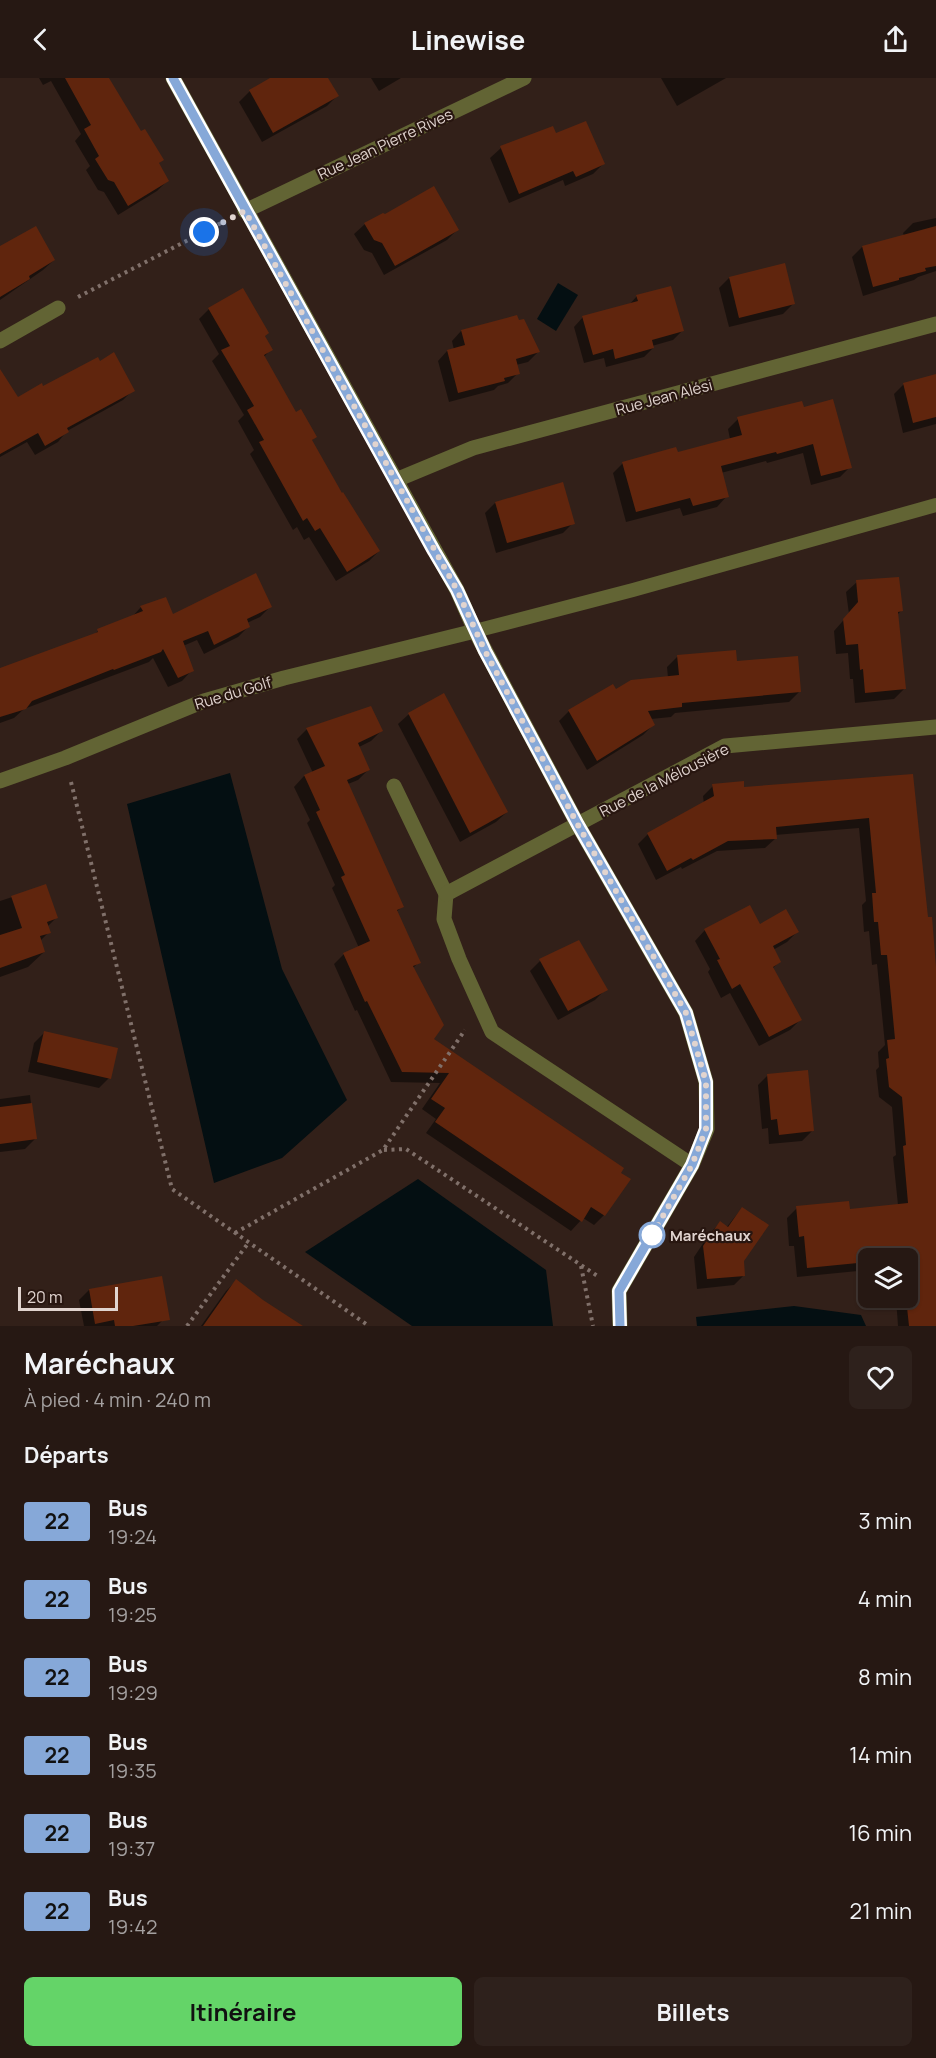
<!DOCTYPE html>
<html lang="fr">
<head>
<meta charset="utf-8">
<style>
	:root { --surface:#261813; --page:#2e211c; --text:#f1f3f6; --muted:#a4a0a0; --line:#423733; --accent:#64d468 }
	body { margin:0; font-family:Manrope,sans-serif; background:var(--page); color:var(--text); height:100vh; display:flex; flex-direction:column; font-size:22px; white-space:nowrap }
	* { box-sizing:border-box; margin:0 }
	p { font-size:20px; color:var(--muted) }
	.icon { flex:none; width:33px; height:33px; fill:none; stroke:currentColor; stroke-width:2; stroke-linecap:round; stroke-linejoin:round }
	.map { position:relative; height:1248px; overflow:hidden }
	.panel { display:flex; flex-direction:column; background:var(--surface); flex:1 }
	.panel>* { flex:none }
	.badge { padding:0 12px; border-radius:4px; font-size:21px; line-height:39px }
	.buttons { position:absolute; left:858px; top:1170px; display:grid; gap:12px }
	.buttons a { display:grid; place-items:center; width:60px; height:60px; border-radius:9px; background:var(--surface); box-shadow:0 2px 4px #0004,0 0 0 2px var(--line); font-size:30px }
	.scale { position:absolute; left:18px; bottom:15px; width:100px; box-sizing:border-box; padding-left:6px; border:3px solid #e1d4cf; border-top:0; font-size:16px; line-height:21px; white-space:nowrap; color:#e1d4cf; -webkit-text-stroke:4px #281610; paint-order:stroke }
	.you { position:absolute; width:30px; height:30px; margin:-15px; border:4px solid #fff; border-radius:50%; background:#1a73e8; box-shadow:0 0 0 9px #1a73e833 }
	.map>.badge { position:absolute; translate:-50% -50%; box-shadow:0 0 0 3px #fff }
	h2 { padding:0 24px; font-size:22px; line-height:54px }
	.round { display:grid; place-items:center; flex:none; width:63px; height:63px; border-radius:9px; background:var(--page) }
	.overview { display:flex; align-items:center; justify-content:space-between; height:102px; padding:0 24px }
	h1 { font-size:28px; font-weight:700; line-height:45px }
	.primary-button { display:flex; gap:12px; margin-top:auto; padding:12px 24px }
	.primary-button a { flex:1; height:69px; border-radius:9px; background:var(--accent); color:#111; font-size:24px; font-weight:700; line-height:69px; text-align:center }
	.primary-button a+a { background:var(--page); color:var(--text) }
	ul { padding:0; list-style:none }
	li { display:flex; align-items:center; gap:18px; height:78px; padding:0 24px }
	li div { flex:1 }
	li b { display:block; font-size:22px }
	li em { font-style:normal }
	li .badge { min-width:66px; font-weight:700; text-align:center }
	header { display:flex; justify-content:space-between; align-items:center; height:78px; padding:0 24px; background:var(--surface); font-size:27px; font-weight:700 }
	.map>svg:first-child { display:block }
	.water { fill:#040f12 }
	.shadow { fill:#0007 }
	.building { fill:#60250d }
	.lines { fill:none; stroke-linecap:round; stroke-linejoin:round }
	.path { stroke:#80706a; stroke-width:4; stroke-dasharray:3 4.5; stroke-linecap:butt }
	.service { stroke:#626434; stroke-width:14 }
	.minor { stroke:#626434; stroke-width:15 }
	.line-casing { stroke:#fff; stroke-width:14 }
	.line { stroke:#86a8d8; stroke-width:9 }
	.walk { stroke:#e1d4cf; stroke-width:6; stroke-dasharray:0 10.8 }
	.stop-dot { fill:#fff; stroke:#86a8d8; stroke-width:3 }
	.labels { text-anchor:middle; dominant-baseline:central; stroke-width:4.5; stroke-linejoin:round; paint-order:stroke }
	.street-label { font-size:15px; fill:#e1d4cf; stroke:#281610 }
	.stop-label { font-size:15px; font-weight:bold; fill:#e1d4cf; stroke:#281610; text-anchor:start }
</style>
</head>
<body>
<header><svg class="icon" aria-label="back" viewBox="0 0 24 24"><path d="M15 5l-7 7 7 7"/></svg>Linewise<svg class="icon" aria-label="share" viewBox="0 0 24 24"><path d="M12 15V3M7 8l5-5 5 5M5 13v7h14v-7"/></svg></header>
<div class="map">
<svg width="936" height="1248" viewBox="0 0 936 1248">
	<rect width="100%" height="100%" fill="#322019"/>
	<g class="water">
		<path d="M 558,205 L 578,217 L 556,253 L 537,241 Z"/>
		<path d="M 230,695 L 282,891 L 347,1022 L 282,1080 L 214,1105 L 127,726 Z"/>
		<path d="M 418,1101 L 546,1192 L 553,1248 L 412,1248 L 305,1174 Z"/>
		<path d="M 794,1228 L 861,1237 L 866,1248 L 697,1248 L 696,1239 Z"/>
	</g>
	<g class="shadow">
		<path d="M 39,0 L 108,0 L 140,55 L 162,82 L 158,86 L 167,103 L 157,113 L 118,137 L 104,114 L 98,112 L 86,92 L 90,88 L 75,63 L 81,56 L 51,3 L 43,7 Z"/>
		<path d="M 273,0 L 327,0 L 337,18 L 327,28 L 262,64 L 239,24 L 250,13 Z"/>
		<path d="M 371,0 L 401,0 L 379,13 Z"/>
		<path d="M 661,0 L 726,0 L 677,28 Z"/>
		<path d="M 552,50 L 555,57 L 603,86 L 593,96 L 565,108 L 563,102 L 509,125 L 490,80 L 501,70 Z"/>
		<path d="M 383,136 L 457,152 L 447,162 L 384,197 L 372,175 L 364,172 L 354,156 L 365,146 Z"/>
		<path d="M 936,140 L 936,193 L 918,199 L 914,202 L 863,218 L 852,179 L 862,169 L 904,158 L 903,155 L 913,145 Z"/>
		<path d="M 0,170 L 54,182 L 43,192 L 0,222 Z"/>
		<path d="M 729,200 L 793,226 L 783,236 L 729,249 L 719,210 Z"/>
		<path d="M 243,212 L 271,271 L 264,279 L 296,336 L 315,359 L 311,363 L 341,417 L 379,473 L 369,483 L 336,503 L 309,459 L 304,462 L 297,449 L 293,452 L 250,376 L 254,372 L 238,343 L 244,337 L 212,283 L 219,276 L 199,241 L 209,231 Z"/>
		<path d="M 637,218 L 682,253 L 673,262 L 652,268 L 653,270 L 644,279 L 606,289 L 604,280 L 584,285 L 574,249 L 583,239 L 628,228 Z"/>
		<path d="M 461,253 L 538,274 L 528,284 L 516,287 L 518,295 L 508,305 L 498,308 L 494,312 L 449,324 L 438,283 L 447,273 L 454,272 L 452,263 Z"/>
		<path d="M 936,298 L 936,346 L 903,355 L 894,316 L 904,306 Z"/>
		<path d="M 43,310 L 133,312 L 123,322 L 67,353 L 58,364 L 35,377 L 27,364 L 0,379 L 0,326 Z"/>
		<path d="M 803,331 L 850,389 L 840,399 L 811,407 L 803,375 L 767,385 L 766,383 L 721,395 L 727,418 L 717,429 L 683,438 L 680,430 L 626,444 L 613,395 L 623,385 L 677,375 L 730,361 L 728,351 L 738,341 Z"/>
		<path d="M 495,425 L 573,445 L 563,455 L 496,475 L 485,435 Z"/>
		<path d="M 857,504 L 901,533 L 897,537 L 904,611 L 894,621 L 855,625 L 853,601 L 850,601 L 848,575 L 836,576 L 834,553 L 849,536 L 846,514 Z"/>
		<path d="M 141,529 L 172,538 L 270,529 L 260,539 L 247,545 L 248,549 L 238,559 L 204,576 L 197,562 L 183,568 L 192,592 L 182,603 L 168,609 L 153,580 L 149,584 L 24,631 L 14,640 L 0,645 L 0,591 L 94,557 L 98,553 L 131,540 Z"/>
		<path d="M 677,579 L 736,585 L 799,614 L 789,624 L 675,635 L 671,639 L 651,641 L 654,646 L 643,657 L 587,692 L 559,643 L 569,633 L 616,613 L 668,600 L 667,589 Z"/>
		<path d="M 409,636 L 507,734 L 496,744 L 460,764 L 398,646 Z"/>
		<path d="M 307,651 L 381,653 L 371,663 L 359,669 L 369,691 L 358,702 L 348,706 L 402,829 L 396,834 L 419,884 L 413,890 L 432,962 L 604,1137 L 594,1147 L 583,1140 L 571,1153 L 426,1055 L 436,1041 L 422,1031 L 440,1005 L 391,1004 L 357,932 L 355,933 L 334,886 L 344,876 L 359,870 L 332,810 L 335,807 L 307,745 L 310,742 L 294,709 L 304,698 L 313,695 L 297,661 Z"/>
		<path d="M 912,698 L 926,841 L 936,894 L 936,1248 L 898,1248 L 896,1220 L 908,1220 L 908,1180 L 868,1180 L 868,1192 L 797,1199 L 794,1168 L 789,1168 L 787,1140 L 797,1130 L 849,1132 L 898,1127 L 893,1079 L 896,1077 L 892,1029 L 879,1019 L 876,992 L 879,989 L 878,974 L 885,967 L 877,886 L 872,887 L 869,853 L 864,854 L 862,827 L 866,823 L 859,750 L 775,757 L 776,760 L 765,770 L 717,773 L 682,791 L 681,789 L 656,802 L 638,766 L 648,756 L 704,726 L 703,718 L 713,708 L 743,710 Z"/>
		<path d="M 46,808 L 56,840 L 47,849 L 49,854 L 40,863 L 44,874 L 28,889 L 0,899 L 0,823 Z"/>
		<path d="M 759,848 L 797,854 L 787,864 L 773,872 L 779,884 L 772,891 L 800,942 L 790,952 L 759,968 L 730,915 L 721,920 L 708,894 L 710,891 L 695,863 L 705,852 Z"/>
		<path d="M 540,883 L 606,911 L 595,922 L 558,942 L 530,893 Z"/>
		<path d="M 44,955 L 109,1000 L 99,1010 L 28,994 L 34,965 Z"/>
		<path d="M 768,997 L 812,1053 L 802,1063 L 769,1066 L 768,1050 L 762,1051 L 758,1007 Z"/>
		<path d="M 30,1017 L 35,1061 L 25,1071 L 0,1074 L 0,1021 Z"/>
		<path d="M 742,1130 L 744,1197 L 734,1207 L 697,1211 L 694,1179 L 710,1155 L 720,1145 L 726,1150 Z"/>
		<path d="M 236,1203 L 294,1248 L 201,1248 L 226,1213 Z"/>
		<path d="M 89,1212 L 167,1238 L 157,1248 L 84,1248 L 79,1222 Z"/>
	</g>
	<g class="building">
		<path d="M 65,0 L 109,0 L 141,53 L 145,51 L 164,82 L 159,85 L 169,103 L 128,128 L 114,104 L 108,102 L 95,81 L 99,78 L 84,51 L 91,47 Z"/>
		<path d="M 270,0 L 328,0 L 339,18 L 273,55 L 249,12 Z"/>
		<path d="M 586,43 L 605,86 L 576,99 L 573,93 L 519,116 L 500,68 L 553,48 L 556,55 Z"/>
		<path d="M 434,108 L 459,152 L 395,188 L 382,165 L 374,162 L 364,145 L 383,135 L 385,136 Z"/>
		<path d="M 36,148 L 55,182 L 29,198 L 30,201 L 0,219 L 0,168 Z"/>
		<path d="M 936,148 L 936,188 L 925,190 L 926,193 L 899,200 L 899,202 L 873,209 L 862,168 Z"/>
		<path d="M 785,185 L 795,226 L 739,240 L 729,199 Z"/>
		<path d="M 671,208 L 684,253 L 652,262 L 654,270 L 615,281 L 613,271 L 593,277 L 582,238 L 638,223 L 636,217 Z"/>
		<path d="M 243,210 L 269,255 L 265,258 L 273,272 L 264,277 L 296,334 L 301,331 L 317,359 L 312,362 L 342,415 L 343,414 L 380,473 L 347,494 L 320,450 L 315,453 L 307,440 L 303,443 L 259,364 L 264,362 L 247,332 L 254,328 L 221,272 L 230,268 L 208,230 Z"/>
		<path d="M 517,237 L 519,242 L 524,241 L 540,274 L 516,281 L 520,296 L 504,300 L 505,303 L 458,315 L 447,272 L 465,267 L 461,252 Z"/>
		<path d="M 114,274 L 135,313 L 67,350 L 69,354 L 45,368 L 38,355 L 0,376 L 0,291 L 18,319 L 42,305 L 43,308 L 98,279 L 100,283 Z"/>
		<path d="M 936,296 L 936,339 L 913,345 L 903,305 Z"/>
		<path d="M 833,321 L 852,390 L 821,398 L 813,366 L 777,376 L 776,374 L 721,388 L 729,419 L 693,428 L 690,420 L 636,434 L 622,384 L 676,369 L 678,374 L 742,357 L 737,339 L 802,323 L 804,329 Z"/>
		<path d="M 563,404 L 575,446 L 507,465 L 495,424 Z"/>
		<path d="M 256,495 L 272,529 L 247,541 L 250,549 L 214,567 L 208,553 L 183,563 L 194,593 L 178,600 L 163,571 L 161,574 L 114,592 L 113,591 L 32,623 L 26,631 L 0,639 L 0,590 L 98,554 L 97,551 L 143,533 L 140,528 L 166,519 L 173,536 Z"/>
		<path d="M 899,499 L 903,533 L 898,534 L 906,611 L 865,615 L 863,591 L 860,592 L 858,566 L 846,567 L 843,541 L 858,524 L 856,502 Z"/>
		<path d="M 736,572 L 737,583 L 798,578 L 801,614 L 682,625 L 682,629 L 648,633 L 655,647 L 597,683 L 568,632 L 613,606 L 616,611 L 631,602 L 679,597 L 677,577 Z"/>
		<path d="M 444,615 L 508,734 L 470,755 L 408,635 Z"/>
		<path d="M 371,628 L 383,653 L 358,665 L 370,692 L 347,702 L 404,829 L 397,832 L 421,885 L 413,888 L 444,947 L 434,961 L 624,1090 L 621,1095 L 631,1101 L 605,1138 L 591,1129 L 582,1144 L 435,1044 L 445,1030 L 431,1021 L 449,995 L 402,994 L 367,923 L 365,924 L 343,875 L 370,863 L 341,799 L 345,797 L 316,734 L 320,732 L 304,697 L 325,688 L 306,650 Z"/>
		<path d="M 913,696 L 928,839 L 932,839 L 936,889 L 936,1248 L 909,1248 L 906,1220 L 908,1180 L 868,1180 L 868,1184 L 807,1190 L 804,1158 L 799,1159 L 796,1128 L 849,1123 L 850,1131 L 908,1125 L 903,1068 L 906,1067 L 902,1019 L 889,1009 L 886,981 L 889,980 L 887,962 L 895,961 L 887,877 L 881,877 L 878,844 L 874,844 L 872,815 L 876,815 L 869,740 L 776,749 L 777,761 L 728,763 L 693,782 L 691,780 L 667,793 L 647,755 L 714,718 L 712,706 L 744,703 L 744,709 Z"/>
		<path d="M 46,806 L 58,840 L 47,844 L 51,855 L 40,858 L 45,874 L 0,890 L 0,857 L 22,850 L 11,818 Z"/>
		<path d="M 750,827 L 760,846 L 786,831 L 799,854 L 773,868 L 781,884 L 773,889 L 802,942 L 769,959 L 740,906 L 732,911 L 717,882 L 720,881 L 704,851 Z"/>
		<path d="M 579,862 L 608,912 L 568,933 L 539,881 Z"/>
		<path d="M 44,953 L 118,970 L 111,1001 L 37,984 Z"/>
		<path d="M 808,992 L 814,1053 L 779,1057 L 777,1041 L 771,1042 L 767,996 Z"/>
		<path d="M 32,1025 L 37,1061 L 0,1066 L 0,1029 Z"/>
		<path d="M 742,1129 L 769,1147 L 744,1183 L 745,1198 L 707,1201 L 703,1168 L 720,1143 L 728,1149 Z"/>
		<path d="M 162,1198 L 170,1242 L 133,1248 L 115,1248 L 114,1242 L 95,1246 L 89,1211 Z"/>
		<path d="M 236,1201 L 263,1222 L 303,1248 L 203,1248 Z"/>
	</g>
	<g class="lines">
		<g class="path">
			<path d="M 78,219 L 223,144"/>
			<path d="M 71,704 L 172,1111 L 369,1248"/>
			<path d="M 384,1072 L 406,1071 L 599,1199"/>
			<path d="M 235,1155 L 383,1072 L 465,952"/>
			<path d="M 581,1188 L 593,1248"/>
			<path d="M 187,1248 L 249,1164"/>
		</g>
		<path class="service" d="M 475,553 L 633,512 L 936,427"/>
		<g class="minor">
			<path d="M 173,0 L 457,512 L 475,553 L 578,747 L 686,935 L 706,1004 L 707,1051 L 692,1087 L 619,1213 L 620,1248"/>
			<path d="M 245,133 L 524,0"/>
			<path d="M 0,263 L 58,230"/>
			<path d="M 396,402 L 473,370 L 936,246"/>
			<path d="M 0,703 L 65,680 L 204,623 L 284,600 L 475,553"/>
			<path d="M 394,708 L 446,816 L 444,841 L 459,881 L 492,954 L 692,1087"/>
			<path d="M 446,816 L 725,668 L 936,649"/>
		</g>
	</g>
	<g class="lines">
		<g class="line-casing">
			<path id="line" d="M 173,0 L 434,473 L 457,512 L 485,573 L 578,747 L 686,935 L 706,1004 L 706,1051 L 692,1087 L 619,1213 L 620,1248"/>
		</g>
		<use href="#line" class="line"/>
		<path class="walk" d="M 204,154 L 245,133 L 457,512 L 485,573 L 578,747 L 686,935 L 706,1004 L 706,1051 L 692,1087 L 651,1159 L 652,1157"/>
	</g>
	<circle class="stop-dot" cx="652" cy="1157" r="12"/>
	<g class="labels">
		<g class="street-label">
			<text transform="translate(385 66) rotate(-25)">Rue Jean Pierre Rives</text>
			<text transform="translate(664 319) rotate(-15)">Rue Jean Alési</text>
			<text transform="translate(233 615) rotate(-17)">Rue du Golf</text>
			<text transform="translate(664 702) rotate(-27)">Rue de la Mélousière</text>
		</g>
		<g class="stop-label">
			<text x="670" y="1157">Maréchaux</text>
		</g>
	</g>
</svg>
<div class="buttons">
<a><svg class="icon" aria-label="layers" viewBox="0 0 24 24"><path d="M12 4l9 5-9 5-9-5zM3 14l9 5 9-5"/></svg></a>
</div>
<div class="scale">20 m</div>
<div class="you" style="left:204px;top:154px"></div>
</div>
<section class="panel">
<div class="overview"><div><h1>Maréchaux</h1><p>À pied · 4 min · 240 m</p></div><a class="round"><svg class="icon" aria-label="heart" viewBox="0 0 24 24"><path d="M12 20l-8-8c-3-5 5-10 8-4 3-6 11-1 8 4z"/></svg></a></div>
<h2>Départs</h2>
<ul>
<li><span class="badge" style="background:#86a8d8;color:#111">22</span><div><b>Bus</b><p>19:24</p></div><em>3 min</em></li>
<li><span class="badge" style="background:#86a8d8;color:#111">22</span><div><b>Bus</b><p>19:25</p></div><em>4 min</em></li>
<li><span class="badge" style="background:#86a8d8;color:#111">22</span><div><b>Bus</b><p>19:29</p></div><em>8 min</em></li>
<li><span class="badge" style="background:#86a8d8;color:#111">22</span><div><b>Bus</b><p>19:35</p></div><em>14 min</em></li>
<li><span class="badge" style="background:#86a8d8;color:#111">22</span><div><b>Bus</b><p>19:37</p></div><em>16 min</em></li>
<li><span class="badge" style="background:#86a8d8;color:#111">22</span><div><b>Bus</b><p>19:42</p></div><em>21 min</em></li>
</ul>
<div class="primary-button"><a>Itinéraire</a><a>Billets</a></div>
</section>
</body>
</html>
